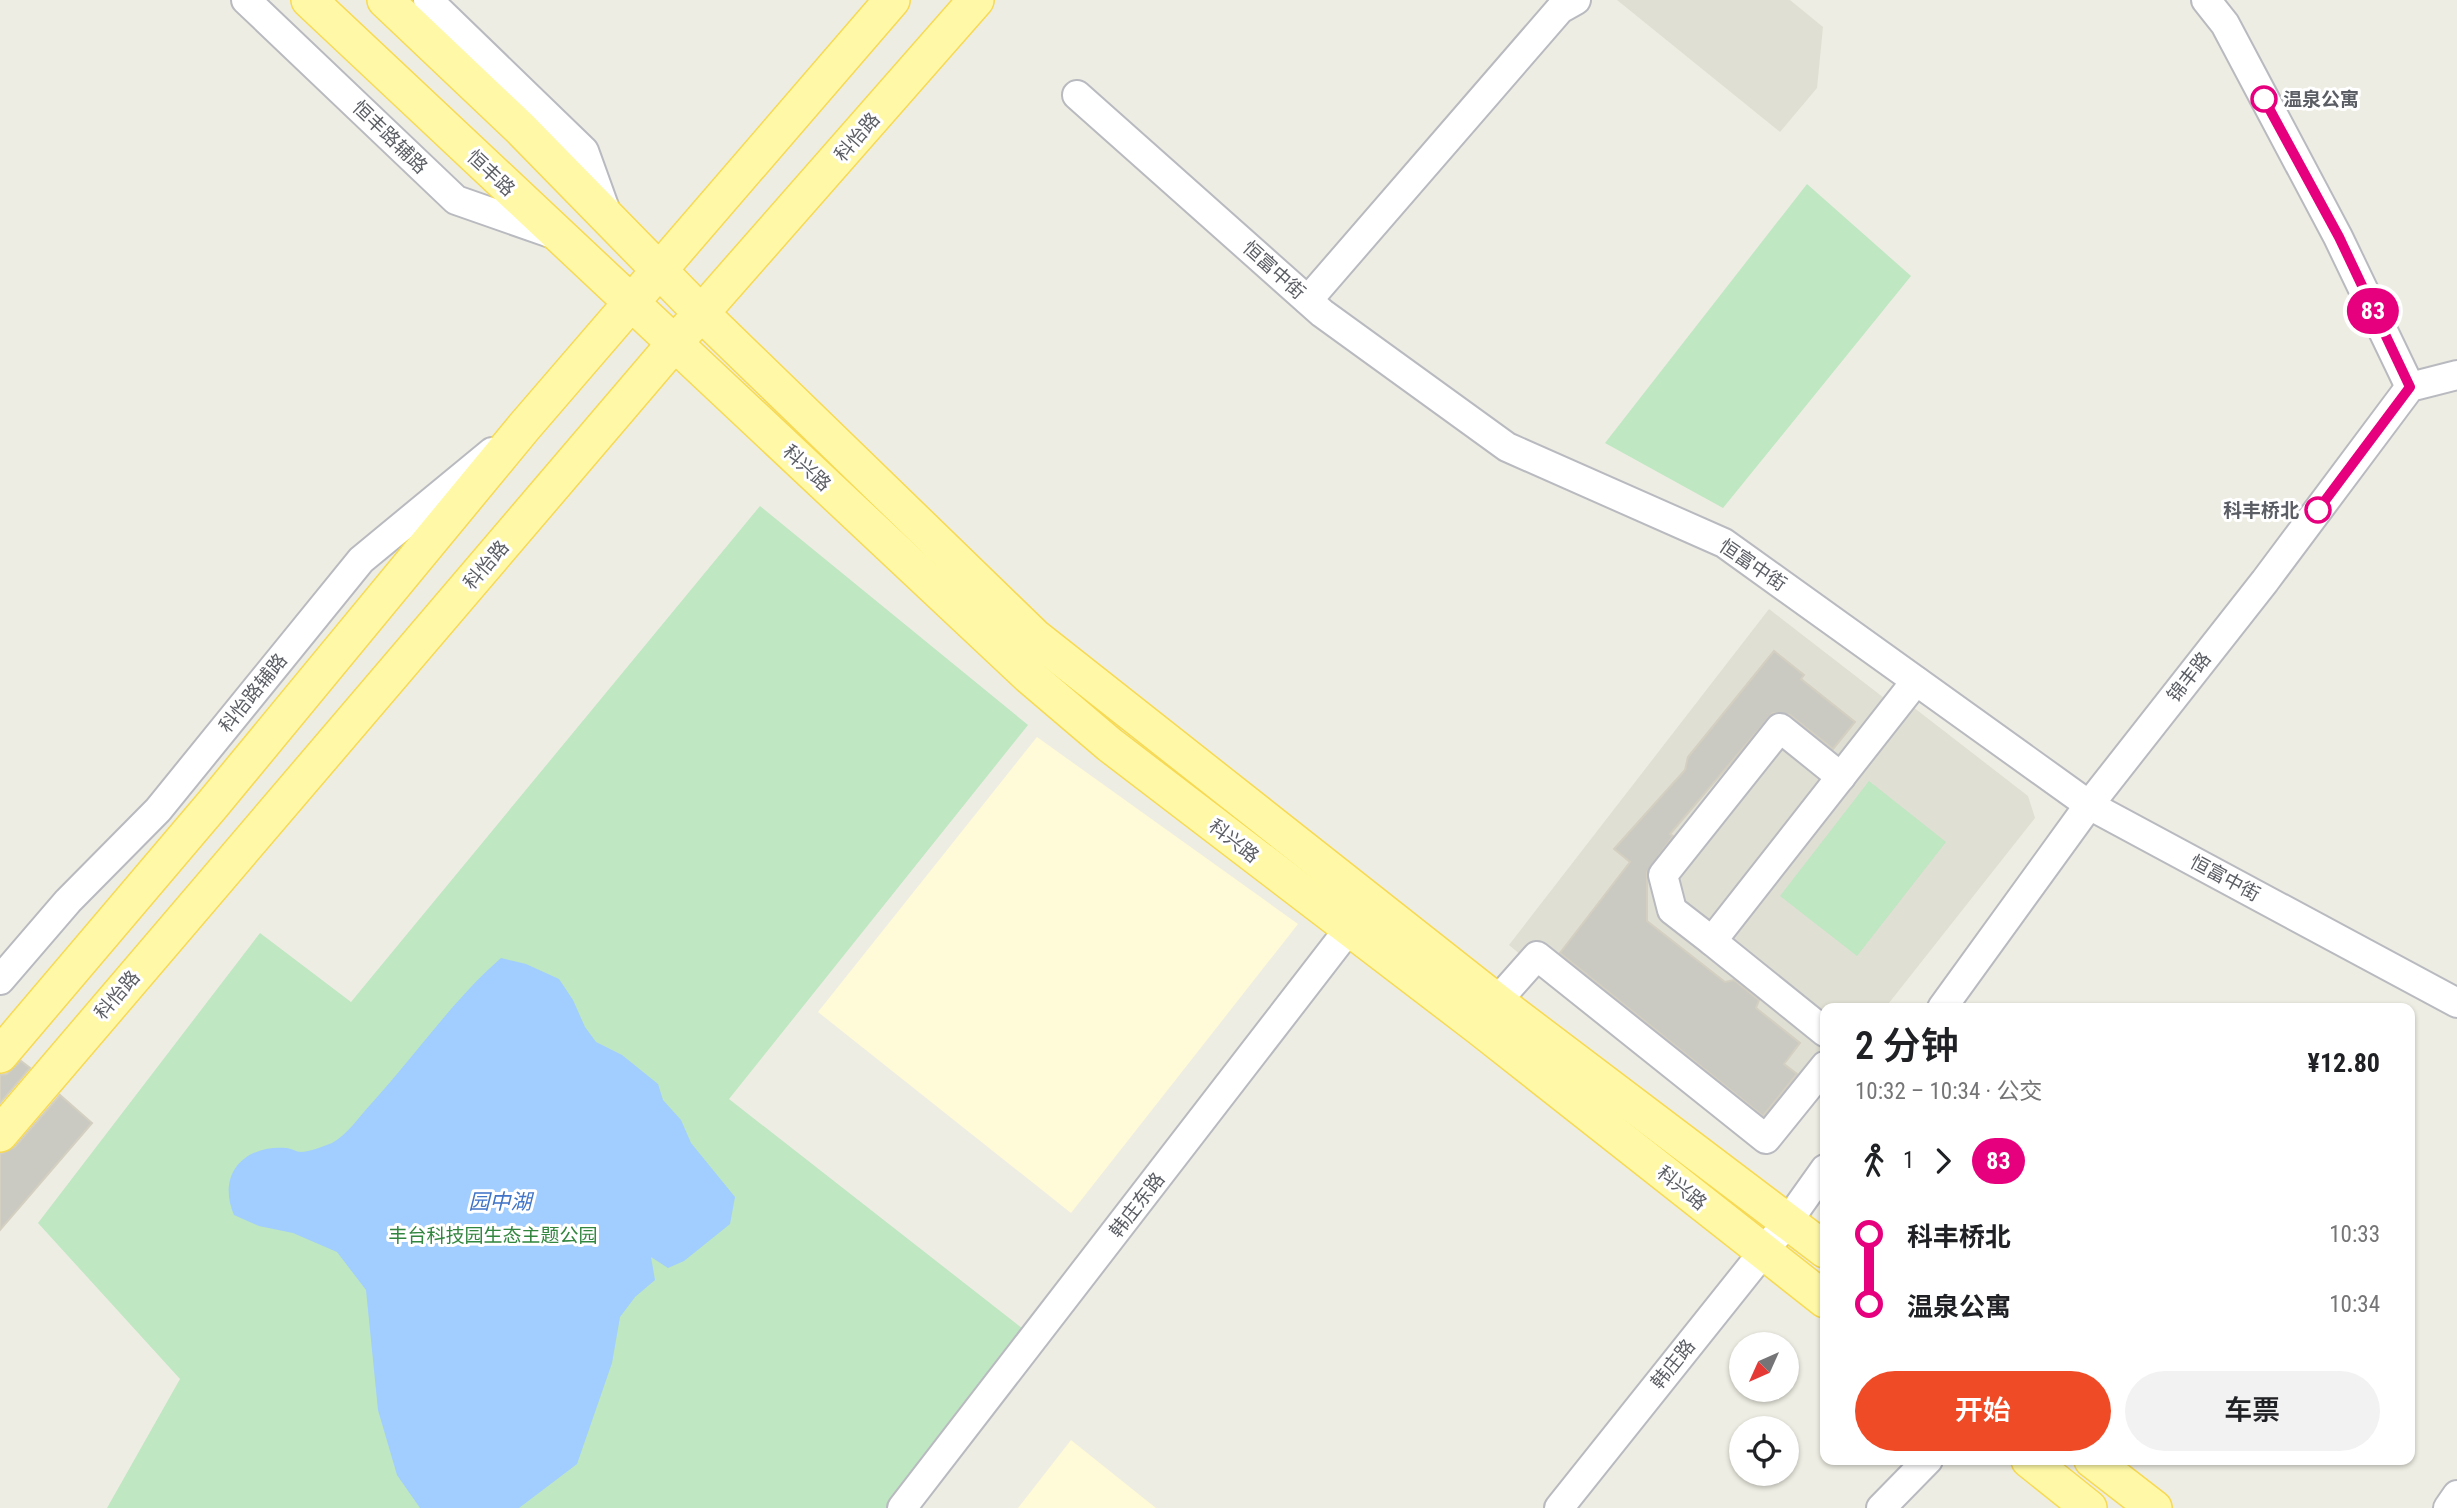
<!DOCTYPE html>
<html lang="zh">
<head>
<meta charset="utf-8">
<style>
	:root { --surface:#fff; --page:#f2f2f2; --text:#202124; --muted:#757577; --accent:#f04b27 }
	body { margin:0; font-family:"Roboto Condensed","Noto Sans SC",sans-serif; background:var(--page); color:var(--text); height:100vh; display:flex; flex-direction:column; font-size:26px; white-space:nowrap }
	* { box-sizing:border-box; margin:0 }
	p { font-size:23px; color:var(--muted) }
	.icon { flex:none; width:38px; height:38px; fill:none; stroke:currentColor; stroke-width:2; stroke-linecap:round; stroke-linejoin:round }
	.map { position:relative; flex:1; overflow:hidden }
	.panel { position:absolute; left:1820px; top:1003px; width:595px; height:462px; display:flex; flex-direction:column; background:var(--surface); border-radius:14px; box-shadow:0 2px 5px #0004 }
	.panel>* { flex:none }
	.badge { padding:0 14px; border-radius:23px; font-size:24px; line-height:46px }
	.needle { width:46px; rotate:225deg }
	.buttons { position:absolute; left:1729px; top:1332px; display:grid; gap:14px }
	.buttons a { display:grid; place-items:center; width:70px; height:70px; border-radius:50%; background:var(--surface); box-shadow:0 2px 5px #0004; font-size:35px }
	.map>.badge { position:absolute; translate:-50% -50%; box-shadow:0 0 0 4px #fff }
	.legs { display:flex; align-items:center; gap:10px; height:77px; padding:0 35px; font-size:23px }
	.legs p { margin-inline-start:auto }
	.head { display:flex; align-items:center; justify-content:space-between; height:119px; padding:0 35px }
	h1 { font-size:38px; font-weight:600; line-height:52px }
	.action { display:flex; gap:14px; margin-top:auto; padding:14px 35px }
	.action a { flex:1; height:80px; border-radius:42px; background:var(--accent); color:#fff; font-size:28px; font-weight:600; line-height:80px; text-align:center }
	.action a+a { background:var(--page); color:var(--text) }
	ul { padding:0 35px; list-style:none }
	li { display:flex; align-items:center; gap:24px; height:70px; font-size:26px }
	li i { display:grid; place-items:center; width:10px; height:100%; margin:0 9px; background:currentColor }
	li i::after { content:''; width:18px; height:18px; margin:-9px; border:5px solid; border-radius:50%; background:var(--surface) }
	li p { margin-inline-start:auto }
	li:first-child i { background:linear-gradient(#0000 50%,currentColor 0) }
	li:last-child i { background:linear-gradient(currentColor 50%,#0000 0) }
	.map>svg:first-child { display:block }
	.commercial { fill:#fffad7 }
	.education { fill:#e0dfd3 }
	.green { fill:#bee7c2 }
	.water { fill:#a2cdff }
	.building { fill:#cbcac2; stroke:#d3cfc1; stroke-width:2 }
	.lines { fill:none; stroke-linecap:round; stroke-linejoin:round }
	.minor-casing { stroke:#b8bac0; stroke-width:32 }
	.major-casing { stroke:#f7d953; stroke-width:38 }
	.minor { stroke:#fff; stroke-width:28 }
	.major { stroke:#fff9a7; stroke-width:35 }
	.line-1-casing { stroke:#fff; stroke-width:16 }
	.line-1 { stroke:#e6007e; stroke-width:10 }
	.stop-1-dot { fill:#fff; stroke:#e6007e; stroke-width:3.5 }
	.labels { text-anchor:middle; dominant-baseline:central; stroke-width:6; stroke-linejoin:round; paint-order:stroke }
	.stop-label { font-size:19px; font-weight:bold; fill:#5b5e64; stroke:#fff; text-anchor:start }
	.street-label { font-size:19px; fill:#5b5e64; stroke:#fff }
	.park-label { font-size:19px; fill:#31853e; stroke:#fff }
	.water-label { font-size:21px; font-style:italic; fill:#4074c7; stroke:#fff }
</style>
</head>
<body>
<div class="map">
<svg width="2457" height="1508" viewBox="0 0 2457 1508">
	<rect width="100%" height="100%" fill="#eeede3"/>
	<g class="commercial">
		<path d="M 1037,737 L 1298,924 L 1071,1213 L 818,1012 Z"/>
		<path d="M 1071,1440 L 1156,1508 L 1018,1508 Z"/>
	</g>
	<g class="education">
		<path d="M 1617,0 L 1790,0 L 1823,27 L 1817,88 L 1780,132 Z"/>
		<path d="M 1769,609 L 1897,708 L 1904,700 L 2028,796 L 2035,818 L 1885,1008 L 1825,1008 L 1825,1083 L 1774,1148 L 1755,1150 L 1509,945 Z"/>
	</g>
	<g class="green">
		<path d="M 1807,184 L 1911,276 L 1723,508 L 1605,443 Z"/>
		<path d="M 760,506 L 1028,725 L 729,1099 L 1032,1336 L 893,1508 L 107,1508 L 180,1379 L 38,1223 L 260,933 L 351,1002 Z"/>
		<path d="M 1869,781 L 1946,842 L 1857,956 L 1780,896 Z"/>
	</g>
	<path class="water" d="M 501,958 L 526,964 L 559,979 L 573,1000 L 585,1027 L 596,1042 L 622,1055 L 658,1084 L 663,1100 L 681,1120 L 691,1143 L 735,1197 L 730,1224 L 684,1261 L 668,1268 L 651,1257 L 655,1280 L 635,1297 L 620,1317 L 612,1363 L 577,1464 L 519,1508 L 420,1508 L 397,1475 L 378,1410 L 366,1290 L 337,1252 L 293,1233 L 259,1226 L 234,1215 C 217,1175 243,1145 286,1148 C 291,1148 296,1152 301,1152 C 309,1152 324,1146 332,1143 C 346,1136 359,1117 370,1105 C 414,1057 452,1001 501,958 Z"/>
	<g class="building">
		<path d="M 1774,651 L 1804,675 L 1801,679 L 1855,722 L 1833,749 L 1790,715 L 1773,713 L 1670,834 L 1673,836 L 1647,872 L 1647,921 L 1725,982 L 1734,980 L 1759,1000 L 1756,1008 L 1800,1043 L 1784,1064 L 1797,1074 L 1763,1116 L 1560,953 L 1630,862 L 1614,849 L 1685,770 L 1688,757 Z"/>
		<path d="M 21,1061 L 30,1068 L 0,1103 L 0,1075 L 7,1074 Z"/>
		<path d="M 60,1095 L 92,1123 L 0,1230 L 0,1154 L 15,1147 Z"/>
	</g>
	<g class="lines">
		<g class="minor-casing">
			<g id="minor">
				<path d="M 246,0 L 456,200 L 556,235"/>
				<path d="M 428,0 L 584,151 L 606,212"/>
				<path d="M 2206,0 L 2225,24 L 2338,237 L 2410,387"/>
				<path d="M 1077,95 L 1322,313 L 1507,447 L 1724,543 L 2089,805 L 2457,1003"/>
				<path d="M 1308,300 L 1560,9 L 1576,0"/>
				<path d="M 1712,941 L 1672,910 L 1663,875 L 1780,728 L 1841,777"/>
				<path d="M 0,980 L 68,901 L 158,810 L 361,560 L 492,452"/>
				<path d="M 1497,1001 L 1537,956 L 1766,1139 L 1825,1066"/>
				<path d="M 1942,1008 L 2089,805 L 2265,581 L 2410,387 L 2457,375"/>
				<path d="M 1825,1032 L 1712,941 L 1916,681"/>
				<path d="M 902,1508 L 1362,912"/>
				<path d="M 1559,1508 L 1788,1221 L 1825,1169"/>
				<path d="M 1881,1508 L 1928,1460"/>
				<path d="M 2448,1508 L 2457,1495"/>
			</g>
		</g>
		<g class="major-casing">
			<g id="major">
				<path d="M 309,0 L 1029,676 L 1110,745 L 1480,1028 L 1825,1300"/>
				<path d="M 385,0 L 520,128 L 702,314 L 1035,637 L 1500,1004 L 1825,1250"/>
				<path d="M 0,1055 L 213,804 L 524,427 L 892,0"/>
				<path d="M 0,1134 L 674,344 L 976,0"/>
				<path d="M 2029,1460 L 2089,1508"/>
				<path d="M 2092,1460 L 2154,1508"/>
			</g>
		</g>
		<use href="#minor" class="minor"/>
		<use href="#major" class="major"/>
	</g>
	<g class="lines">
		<g class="line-1-casing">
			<path id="line-1" d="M 2264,99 L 2339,237 L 2410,387 L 2318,510"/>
		</g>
		<use href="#line-1" class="line-1"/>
	</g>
	<g class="stop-1-dot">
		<circle cx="2264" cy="99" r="12"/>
		<circle cx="2318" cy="510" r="12"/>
	</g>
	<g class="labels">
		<g class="stop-label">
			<text x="2283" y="99">温泉公寓</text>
			<text x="2299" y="510" text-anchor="end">科丰桥北</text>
		</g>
		<g class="street-label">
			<text transform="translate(390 137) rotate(44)">恒丰路辅路</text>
			<text transform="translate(857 137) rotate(-49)">科怡路</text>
			<text transform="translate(491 173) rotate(43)">恒丰路</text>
			<text transform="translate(1274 270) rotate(42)">恒富中街</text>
			<text transform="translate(807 468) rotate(43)">科兴路</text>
			<text transform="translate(486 565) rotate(-49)">科怡路</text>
			<text transform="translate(1753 565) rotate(34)">恒富中街</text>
			<text transform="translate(2189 677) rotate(-52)">锦丰路</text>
			<text transform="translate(253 693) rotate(-51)">科怡路辅路</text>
			<text transform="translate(1234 841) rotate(38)">科兴路</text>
			<text transform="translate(2225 878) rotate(28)">恒富中街</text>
			<text transform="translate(117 995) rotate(-49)">科怡路</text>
			<text transform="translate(1682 1188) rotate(39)">科兴路</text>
			<text transform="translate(1137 1205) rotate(-52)">韩庄东路</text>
			<text transform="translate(1673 1364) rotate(-51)">韩庄路</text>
		</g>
		<g class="park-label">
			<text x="493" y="1235">丰台科技园生态主题公园</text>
		</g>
		<g class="water-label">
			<text x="500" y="1202">园中湖</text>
		</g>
	</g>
</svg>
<div class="buttons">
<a><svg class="needle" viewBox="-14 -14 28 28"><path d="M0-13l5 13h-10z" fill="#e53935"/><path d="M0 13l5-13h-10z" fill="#757577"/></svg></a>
<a><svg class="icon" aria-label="locate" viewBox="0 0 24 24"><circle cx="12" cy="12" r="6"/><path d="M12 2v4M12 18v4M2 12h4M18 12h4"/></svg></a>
</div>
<b class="badge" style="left:2373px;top:311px;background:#e6007e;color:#fff">83</b>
<section class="panel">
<div class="head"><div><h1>2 分钟</h1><p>10:32 – 10:34 · 公交</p></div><b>¥12.80</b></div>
<div class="legs"><svg class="icon" aria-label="walk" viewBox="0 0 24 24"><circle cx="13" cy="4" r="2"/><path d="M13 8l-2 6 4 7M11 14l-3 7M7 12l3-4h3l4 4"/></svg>1<svg class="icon" aria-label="forward" viewBox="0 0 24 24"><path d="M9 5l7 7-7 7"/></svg><b class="badge" style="background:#e6007e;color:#fff">83</b></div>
<ul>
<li><i style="color:#e6007e"></i><b>科丰桥北</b><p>10:33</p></li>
<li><i style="color:#e6007e"></i><b>温泉公寓</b><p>10:34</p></li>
</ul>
<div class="action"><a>开始</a><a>车票</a></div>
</section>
</div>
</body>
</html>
